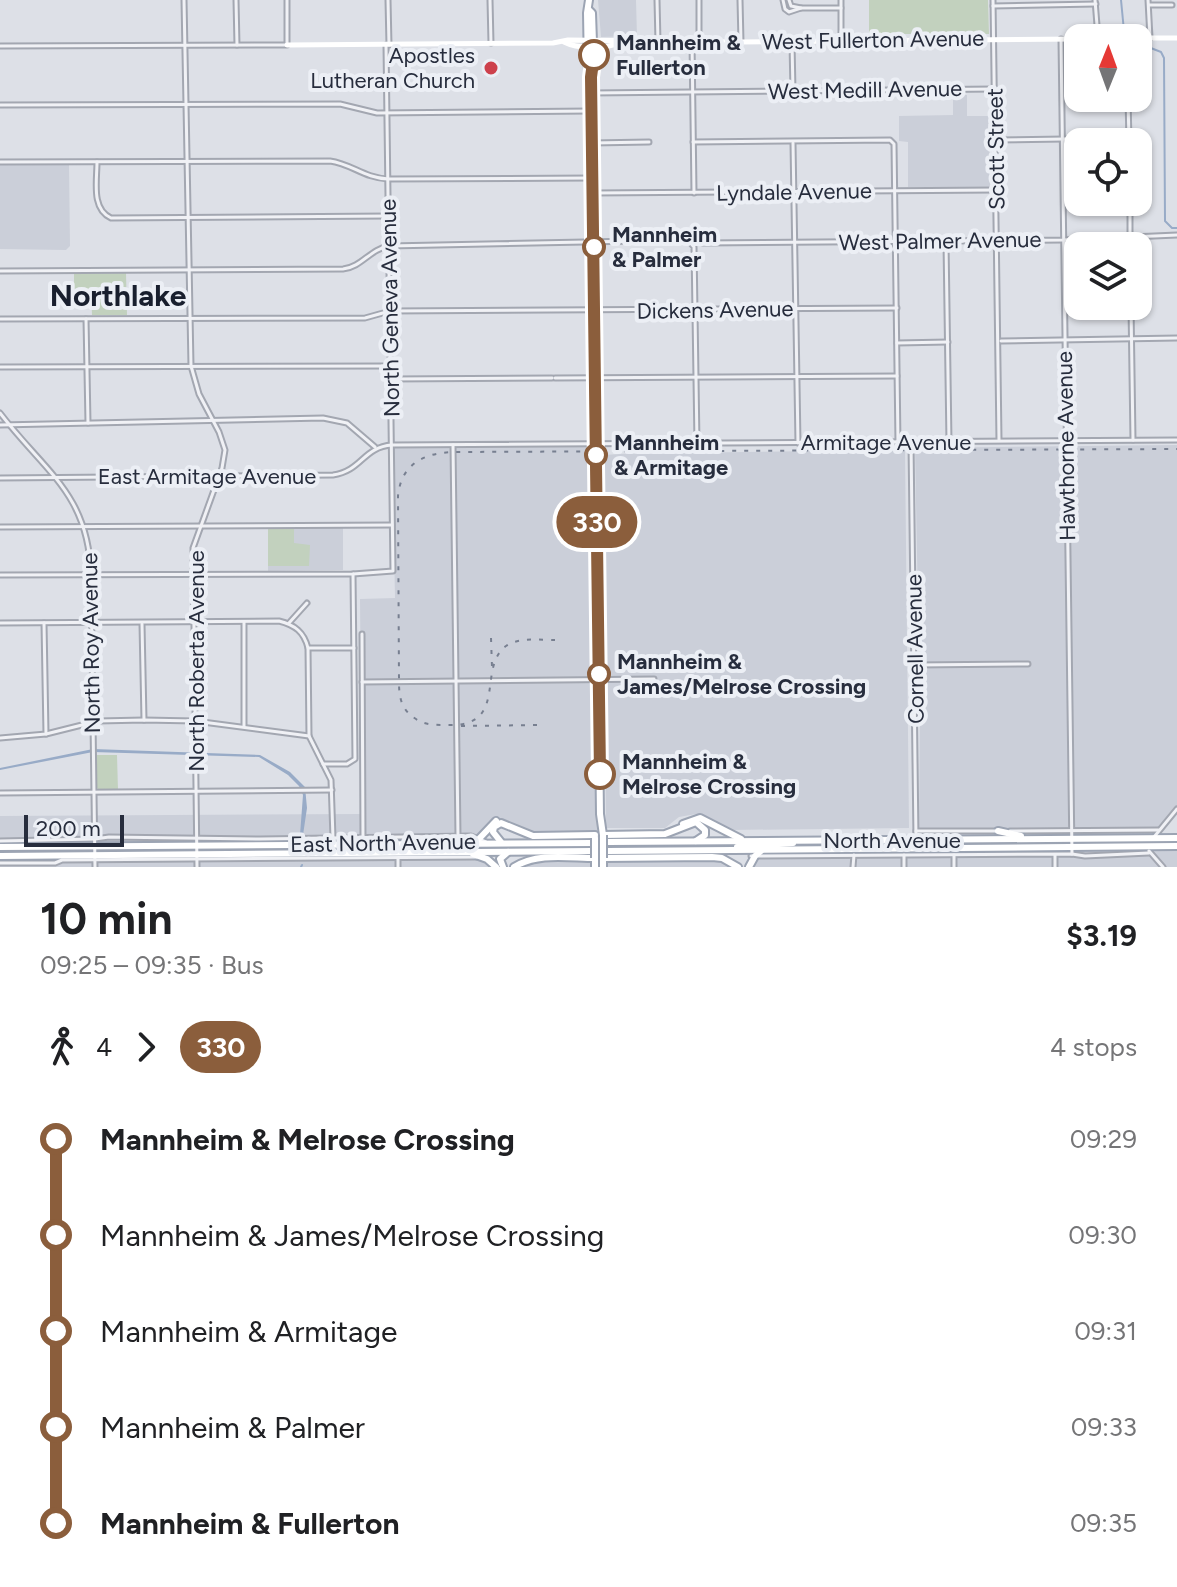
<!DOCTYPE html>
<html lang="en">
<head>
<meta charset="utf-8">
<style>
	:root { --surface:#fff; --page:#f2f2f2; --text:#202124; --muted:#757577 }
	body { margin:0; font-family:Figtree,sans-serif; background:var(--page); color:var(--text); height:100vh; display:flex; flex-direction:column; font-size:30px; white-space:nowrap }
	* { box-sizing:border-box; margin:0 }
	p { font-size:26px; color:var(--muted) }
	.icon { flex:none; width:44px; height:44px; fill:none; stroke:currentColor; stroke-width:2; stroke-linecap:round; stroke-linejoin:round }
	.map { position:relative; height:867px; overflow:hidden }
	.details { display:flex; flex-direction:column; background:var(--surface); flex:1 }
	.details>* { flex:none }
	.badge { padding:0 16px; border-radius:26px; font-size:28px; line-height:52px }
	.needle { width:52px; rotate:1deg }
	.buttons { position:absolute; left:1064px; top:24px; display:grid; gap:16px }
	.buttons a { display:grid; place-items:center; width:88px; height:88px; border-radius:16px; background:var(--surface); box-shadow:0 2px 6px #0004; font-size:40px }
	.scale { position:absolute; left:24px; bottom:20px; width:100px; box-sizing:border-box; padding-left:8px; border:4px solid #272d3d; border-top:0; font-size:22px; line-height:28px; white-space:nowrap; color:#272d3d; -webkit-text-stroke:6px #eceff5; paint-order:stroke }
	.map>.badge { position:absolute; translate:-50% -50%; box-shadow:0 0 0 4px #fff }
	.legs { display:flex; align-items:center; gap:12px; height:88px; padding:0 40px; font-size:26px }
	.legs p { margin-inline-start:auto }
	.overview { display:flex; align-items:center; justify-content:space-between; height:136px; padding:0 40px }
	h1 { font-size:44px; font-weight:700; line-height:60px }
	ul { padding:0 40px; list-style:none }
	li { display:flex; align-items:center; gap:28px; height:96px; font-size:30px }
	li i { display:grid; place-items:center; width:12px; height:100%; margin:0 10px; background:currentColor }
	li i::after { content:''; width:20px; height:20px; margin:-10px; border:6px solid; border-radius:50%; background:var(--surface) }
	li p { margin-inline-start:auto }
	li:first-child i { background:linear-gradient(#0000 50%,currentColor 0) }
	li:last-child i { background:linear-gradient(currentColor 50%,#0000 0) }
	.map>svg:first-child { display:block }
	.built { fill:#cbcfd9 }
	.green { fill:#c2d1be }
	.water { fill:#98abc7 }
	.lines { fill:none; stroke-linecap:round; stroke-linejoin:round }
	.stream { stroke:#98abc7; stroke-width:2 }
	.street-casing { stroke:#a3a7b1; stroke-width:7 }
	.primary-casing { stroke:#9ca4b3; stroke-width:10 }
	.street { stroke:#f0f1f5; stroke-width:3 }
	.secondary { stroke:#fff; stroke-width:5 }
	.primary { stroke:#fff; stroke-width:6 }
	.rail { stroke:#777f90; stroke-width:2; stroke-dasharray:4 8; stroke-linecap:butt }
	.primary-bridge-casing { stroke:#9ca4b3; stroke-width:10; stroke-linecap:butt }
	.primary-bridge { stroke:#fff; stroke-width:6 }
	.line-1-casing { stroke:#fff; stroke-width:18 }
	.line-1 { stroke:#8b5e3c; stroke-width:12 }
	.stop-1-dot { fill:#fff; stroke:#8b5e3c; stroke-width:4 }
	.poi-dot { fill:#cd414c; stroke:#eceff5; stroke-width:3 }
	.labels { text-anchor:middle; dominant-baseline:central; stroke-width:8; stroke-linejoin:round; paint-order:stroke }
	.street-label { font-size:22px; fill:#272d3d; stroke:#eceff5 }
	.stop-label { font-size:22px; font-weight:bold; fill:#272d3d; stroke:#eceff5; text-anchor:start }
	.poi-label { font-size:22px; fill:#272d3d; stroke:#eceff5; text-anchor:end }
	.district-label { font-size:30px; font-weight:bold; fill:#191f2e; stroke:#eceff5 }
</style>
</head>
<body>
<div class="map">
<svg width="1177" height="867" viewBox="0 0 1177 867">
	<rect width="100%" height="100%" fill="#dde0e7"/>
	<g class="built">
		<path d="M 598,0 L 636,0 L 637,36 L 601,37 Z"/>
		<path d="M 953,95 L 967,95 L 967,116 L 989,116 L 990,187 L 908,187 L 908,142 L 899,141 L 899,116 L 953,115 Z"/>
		<path d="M 0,164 L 69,164 L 70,246 L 66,250 L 0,249 Z"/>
		<path d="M 392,445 L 596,445 L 600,835 L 540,836 L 502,819 L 498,820 L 482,838 L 363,838 L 361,844 L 0,847 L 0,816 L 362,814 L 360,599 L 395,598 Z"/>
		<path d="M 1177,445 L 1177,813 L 1161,830 L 919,829 L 920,713 L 915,448 Z"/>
		<path d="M 905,450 L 909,828 L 730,830 L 704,815 L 696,814 L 679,817 L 665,828 L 606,828 L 603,455 L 674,451 L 674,453 Z"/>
		<path d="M 268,527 L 343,527 L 343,570 L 268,571 Z"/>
		<path d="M 1177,849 L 1177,867 L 1057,867 L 1057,851 Z"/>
		<path d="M 197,854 L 197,859 L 480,856 L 496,867 L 0,867 L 0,856 Z"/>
		<path d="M 1055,854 L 1055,867 L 752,867 L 755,856 Z"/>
		<path d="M 712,857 L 738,867 L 519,867 L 530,859 L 550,858 Z"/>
	</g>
	<g class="green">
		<path d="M 869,0 L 988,0 L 989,34 L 869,34 Z"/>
		<path d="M 126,273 L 127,315 L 92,315 L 91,290 L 74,291 L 74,274 Z"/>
		<path d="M 268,527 L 294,527 L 294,543 L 310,545 L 309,566 L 268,566 Z"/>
		<path d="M 96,755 L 117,755 L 118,790 L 99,790 L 96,787 Z"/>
	</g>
	<path class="water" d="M 93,749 L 260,755 L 290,772 L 305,787 L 307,808 L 303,835 L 300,835 L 303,795 L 299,786 L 288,775 L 259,757 L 93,752 L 0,770 L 0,768 Z"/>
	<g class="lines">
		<g class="stream">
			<path d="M 1121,0 L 1124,31 L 1131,38"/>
			<path d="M 1138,43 L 1161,52 L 1164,58 L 1165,221 L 1172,228 L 1177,228"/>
			<path d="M 301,867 L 302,865"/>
		</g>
		<g class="street-casing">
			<g id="street">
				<path d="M 184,0 L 191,366 L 199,394 L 219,432 L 225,450 L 222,468 L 193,548 L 197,867"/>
				<path d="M 236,0 L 237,45"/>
				<path d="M 388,0 L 389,45"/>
				<path d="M 490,0 L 491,43"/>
				<path d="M 657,0 L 658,42"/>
				<path d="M 699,0 L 699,42"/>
				<path d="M 740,0 L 741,42"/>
				<path d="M 783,0 L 785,9 L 789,12 L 801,8"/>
				<path d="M 789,0 L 791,6 L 801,8 L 841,8"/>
				<path d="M 841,0 L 841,41"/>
				<path d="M 993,0 L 999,440"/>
				<path d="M 1095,0 L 1098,38"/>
				<path d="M 1148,0 L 1150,38"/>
				<path d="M 1149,5 L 1172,5"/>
				<path d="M 993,6 L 1096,4"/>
				<path d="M 1061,39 L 1072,854"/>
				<path d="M 692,42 L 694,193"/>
				<path d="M 792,43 L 793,91"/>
				<path d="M 0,46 L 287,45 L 287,0"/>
				<path d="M 591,93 L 995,89"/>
				<path d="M 1128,98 L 1129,142"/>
				<path d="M 0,105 L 340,104 L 377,113 L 591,111"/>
				<path d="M 996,140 L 1129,138"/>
				<path d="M 693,142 L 890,140 L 894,144 L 898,443"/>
				<path d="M 592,143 L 649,142"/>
				<path d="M 793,143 L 798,443"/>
				<path d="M 0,162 L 330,161 C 352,164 364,178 388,179 L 592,178"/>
				<path d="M 97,162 C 97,181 91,209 111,218 L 388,216"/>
				<path d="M 593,193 L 996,190"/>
				<path d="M 1130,202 L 1130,246"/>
				<path d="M 946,242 L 949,442"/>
				<path d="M 703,243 L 1063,240 L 1177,235"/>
				<path d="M 0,271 L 343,269 C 362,267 370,249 389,246 L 688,240 L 694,247 L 697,444"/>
				<path d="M 1131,306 L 1133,440"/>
				<path d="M 0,319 L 365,318 L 390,311 L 897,308"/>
				<path d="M 86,319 L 88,423"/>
				<path d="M 1001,341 L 1177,338"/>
				<path d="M 897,343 L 948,342"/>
				<path d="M 0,367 L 391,366"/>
				<path d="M 555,378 L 897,376"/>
				<path d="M 391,379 L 552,378"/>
				<path d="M 0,413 C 45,472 88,493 91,574 L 95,867"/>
				<path d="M 0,425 L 323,418 L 347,423 L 375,447"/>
				<path d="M 911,443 L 916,839"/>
				<path d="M 453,445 L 458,837"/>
				<path d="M 0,478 L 333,475 C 362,471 363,447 392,445 L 1177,440"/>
				<path d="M 0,527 L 392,525"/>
				<path d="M 0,575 L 353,574 L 393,571 L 386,45"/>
				<path d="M 244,622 L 244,726"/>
				<path d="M 0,623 L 279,621 C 295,625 304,632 308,648 L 354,648"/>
				<path d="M 44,623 L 46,734"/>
				<path d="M 289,623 L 307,603"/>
				<path d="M 142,624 L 144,720"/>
				<path d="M 362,634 L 363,838"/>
				<path d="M 308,648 L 309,736 L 331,780 L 333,838"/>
				<path d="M 915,665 L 1028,664"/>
				<path d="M 362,682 L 654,679"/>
				<path d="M 0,738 L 46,734 L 98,721 L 144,720 L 195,721 L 309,736"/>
				<path d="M 323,764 L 347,764 L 355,759 L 353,574"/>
				<path d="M 0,793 L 332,790"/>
				<path d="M 916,831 L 999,831"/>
				<path d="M 1010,831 L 1158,830"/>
				<path d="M 1154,837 L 1177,809"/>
				<path d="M 0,841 L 95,839 L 109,837 L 260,839 L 471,836 L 486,842"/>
				<path d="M 1149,851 L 1163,867"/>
				<path d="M 751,856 L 1072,854 L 1085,856 L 1149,853"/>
				<path d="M 0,863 L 55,863 L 62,860 L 477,857"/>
				<path d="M 398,867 L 398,858"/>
				<path d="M 853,867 L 854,855"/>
				<path d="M 904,867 L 904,855"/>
				<path d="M 954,867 L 954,855"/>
				<path d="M 1055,867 L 1055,855"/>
			</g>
		</g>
		<g class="primary-casing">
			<g id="primary">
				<path d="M 589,0 L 587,13 L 588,71 L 591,80 L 600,814 L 603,835 L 665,834 L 696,822 L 705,830 L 705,835 L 696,841"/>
				<path d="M 589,10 L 592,13 L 594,71 L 591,74"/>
				<path d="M 683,824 L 700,818 L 741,839"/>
				<path d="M 998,831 L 1021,836"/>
				<path d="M 477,841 L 496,821"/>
				<path d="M 501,842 L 493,832 L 494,827 L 501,823 L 533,836 L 595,835"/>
				<path d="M 608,842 L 1177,838"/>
				<path d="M 0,847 L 592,843"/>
				<path d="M 737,847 L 793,843"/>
				<path d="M 608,851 L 1177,846"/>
				<path d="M 473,854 L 487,859 L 496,867"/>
				<path d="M 0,856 L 592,851"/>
				<path d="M 503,867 L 500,859 L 508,852"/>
				<path d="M 514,867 C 538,852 569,858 595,858 L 595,867"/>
				<path d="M 603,867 L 603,858 L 712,857 L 722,858 L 738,867"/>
				<path d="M 749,867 L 755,856 L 761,851"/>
			</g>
		</g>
		<use href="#street" class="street"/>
		<g class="secondary">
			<path d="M 1138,38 L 1177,38"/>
			<path d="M 564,42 C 577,49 606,49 619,43"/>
			<path d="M 287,45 L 553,43 L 568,40 L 741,42 L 1078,39"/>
		</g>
		<use href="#primary" class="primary"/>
		<g class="rail">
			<path d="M 491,638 L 492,667"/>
			<path d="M 555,640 C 540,640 519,637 506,646 C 476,668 510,728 446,725 C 436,725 424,725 416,719 C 401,710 399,697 399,682 L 398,496 C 401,464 424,453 453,452 L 1177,449"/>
			<path d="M 461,726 L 539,725"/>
		</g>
		<g class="primary-bridge-casing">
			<g id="primary-bridge">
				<path d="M 595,838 L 595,858"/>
				<path d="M 603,858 L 603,835"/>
			</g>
		</g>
		<use href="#primary-bridge" class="primary-bridge"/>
	</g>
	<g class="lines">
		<g class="line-1-casing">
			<path id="line-1" d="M 594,55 L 591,77 L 600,774"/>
		</g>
		<use href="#line-1" class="line-1"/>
	</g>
	<g class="stop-1-dot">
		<circle cx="594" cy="55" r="14"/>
		<circle cx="594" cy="247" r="10"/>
		<circle cx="596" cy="455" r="10"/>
		<circle cx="599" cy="674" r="10"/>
		<circle cx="600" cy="774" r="14"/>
	</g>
	<circle class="poi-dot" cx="491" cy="68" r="8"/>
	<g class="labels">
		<g class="street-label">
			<text transform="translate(873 40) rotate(-1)">West Fullerton Avenue</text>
			<text transform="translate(865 90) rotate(-1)">West Medill Avenue</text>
			<text transform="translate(996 149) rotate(-91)">Scott Street</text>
			<text transform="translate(794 192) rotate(-1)">Lyndale Avenue</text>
			<text transform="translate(940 241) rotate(-1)">West Palmer Avenue</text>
			<text transform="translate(390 308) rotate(-91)">North Geneva Avenue</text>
			<text transform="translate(715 310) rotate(-1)">Dickens Avenue</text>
			<text x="886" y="442">Armitage Avenue</text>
			<text transform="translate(1066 446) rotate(-91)">Hawthorne Avenue</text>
			<text x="207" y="476">East Armitage Avenue</text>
			<text transform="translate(91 643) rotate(-91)">North Roy Avenue</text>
			<text transform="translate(915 649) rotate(-91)">Cornell Avenue</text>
			<text transform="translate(196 661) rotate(-90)">North Roberta Avenue</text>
			<text x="892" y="840">North Avenue</text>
			<text transform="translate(383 843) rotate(-1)">East North Avenue</text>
		</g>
		<g class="stop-label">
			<text x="616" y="42">Mannheim &amp;<tspan x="616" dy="25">Fullerton</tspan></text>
			<text x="612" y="234">Mannheim<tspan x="612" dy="25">&amp; Palmer</tspan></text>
			<text x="614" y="442">Mannheim<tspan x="614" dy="25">&amp; Armitage</tspan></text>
			<text x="617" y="661">Mannheim &amp;<tspan x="617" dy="25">James/Melrose Crossing</tspan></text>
			<text x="622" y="761">Mannheim &amp;<tspan x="622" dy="25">Melrose Crossing</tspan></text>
		</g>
		<g class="poi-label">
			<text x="475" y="55">Apostles<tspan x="475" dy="25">Lutheran Church</tspan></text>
		</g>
		<g class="district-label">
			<text x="118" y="295">Northlake</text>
		</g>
	</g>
</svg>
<div class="buttons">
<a><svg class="needle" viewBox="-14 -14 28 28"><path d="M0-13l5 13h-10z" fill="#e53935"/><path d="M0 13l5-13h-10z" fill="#757577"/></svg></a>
<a><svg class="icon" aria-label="locate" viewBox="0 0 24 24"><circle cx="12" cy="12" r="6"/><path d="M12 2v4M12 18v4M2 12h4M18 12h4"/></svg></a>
<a><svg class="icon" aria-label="layers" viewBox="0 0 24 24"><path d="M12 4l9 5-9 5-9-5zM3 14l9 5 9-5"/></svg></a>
</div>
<div class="scale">200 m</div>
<b class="badge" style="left:597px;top:522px;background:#8b5e3c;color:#fff">330</b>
</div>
<section class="details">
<div class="overview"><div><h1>10 min</h1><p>09:25 – 09:35 · Bus</p></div><b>$3.19</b></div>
<div class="legs"><svg class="icon" aria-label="walk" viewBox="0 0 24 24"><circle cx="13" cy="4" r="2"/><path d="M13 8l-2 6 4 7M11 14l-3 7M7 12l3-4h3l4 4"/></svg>4<svg class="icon" aria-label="forward" viewBox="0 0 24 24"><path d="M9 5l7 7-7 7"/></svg><b class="badge" style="background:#8b5e3c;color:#fff">330</b><p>4 stops</p></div>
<ul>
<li><i style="color:#8b5e3c"></i><b>Mannheim &amp; Melrose Crossing</b><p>09:29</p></li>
<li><i style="color:#8b5e3c"></i><span>Mannheim &amp; James/Melrose Crossing</span><p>09:30</p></li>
<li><i style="color:#8b5e3c"></i><span>Mannheim &amp; Armitage</span><p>09:31</p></li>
<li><i style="color:#8b5e3c"></i><span>Mannheim &amp; Palmer</span><p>09:33</p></li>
<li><i style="color:#8b5e3c"></i><b>Mannheim &amp; Fullerton</b><p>09:35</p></li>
</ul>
</section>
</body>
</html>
